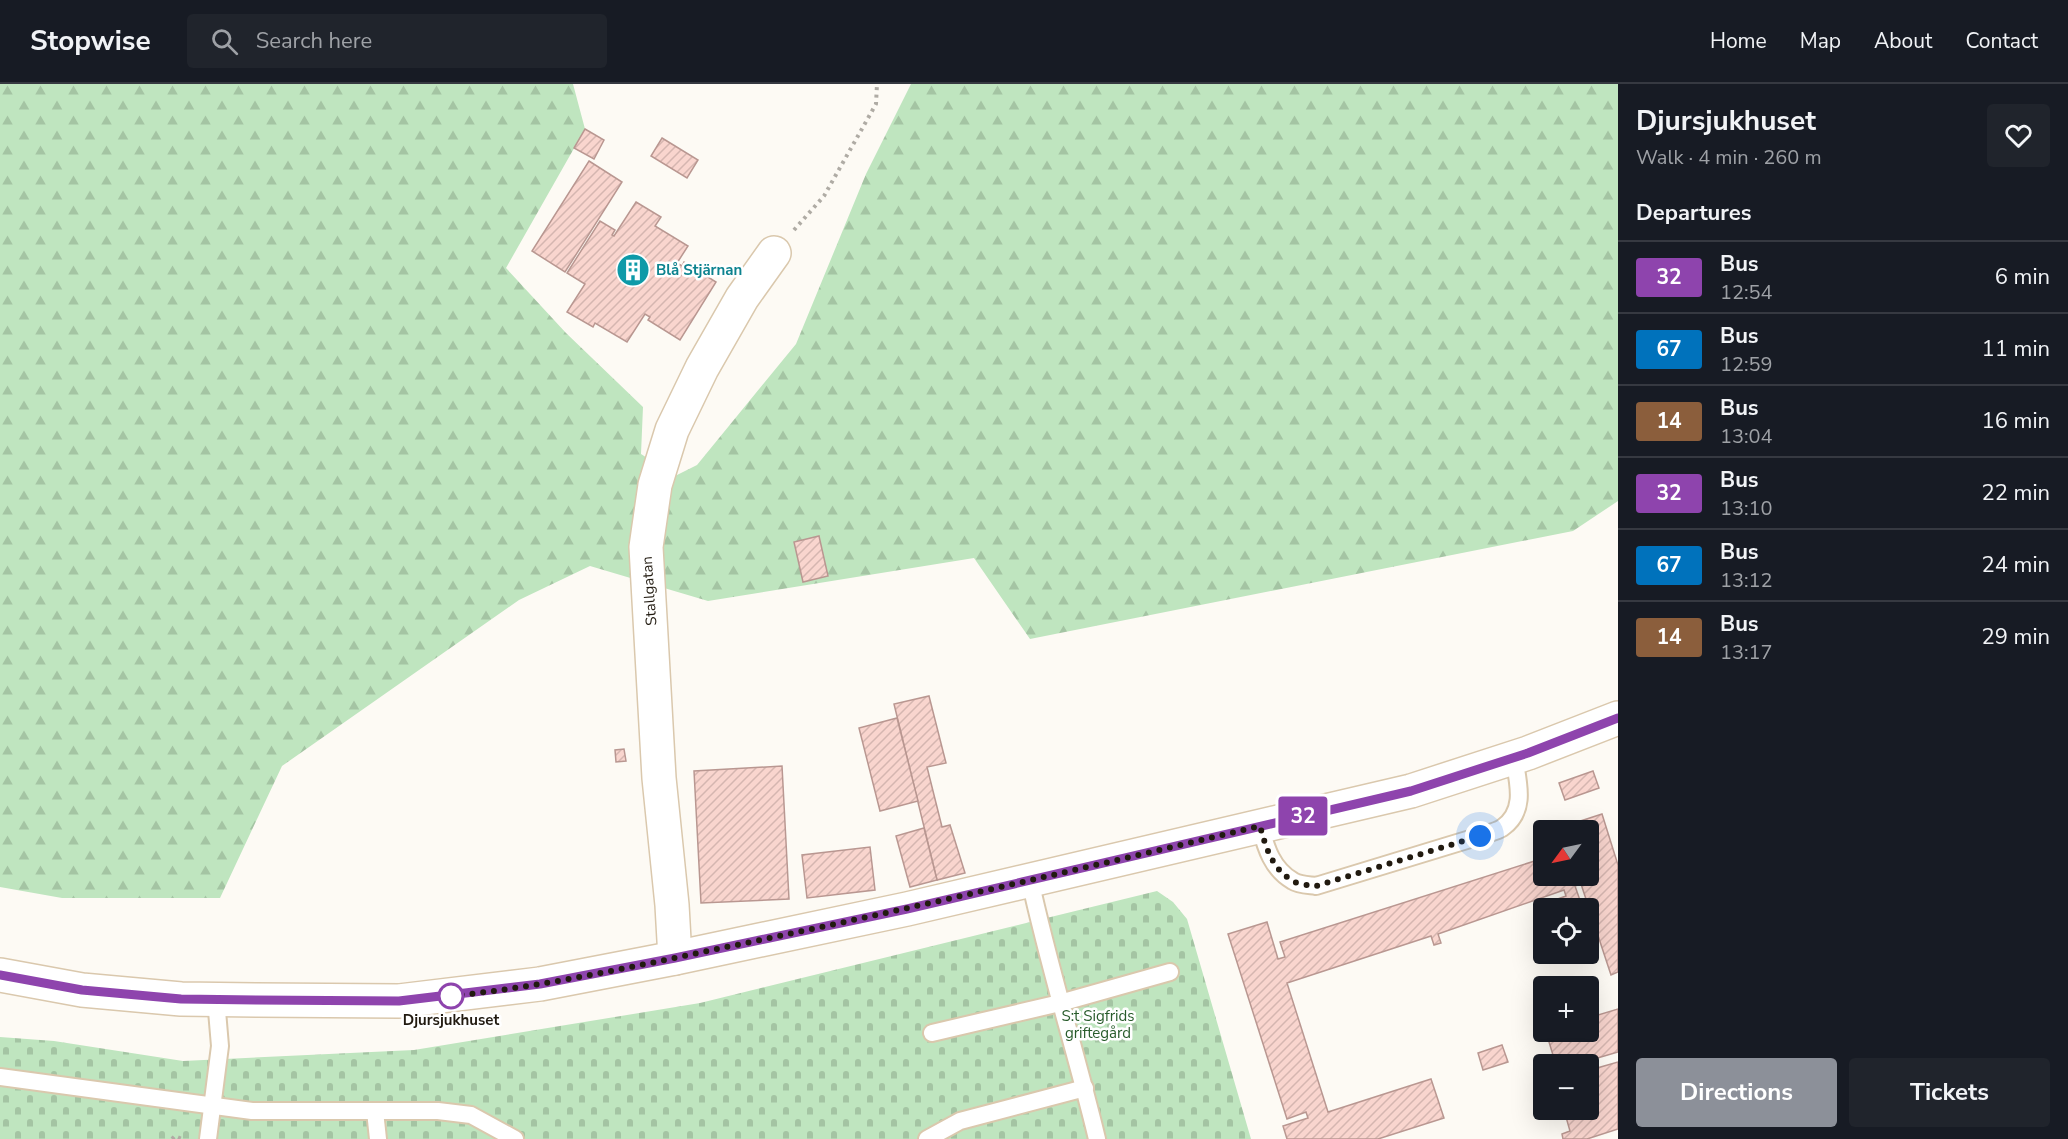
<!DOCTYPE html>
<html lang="en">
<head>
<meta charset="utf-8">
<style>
	:root { --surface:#171b24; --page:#20242c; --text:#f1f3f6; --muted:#9ea1a6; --line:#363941; --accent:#8c9099 }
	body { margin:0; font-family:"Nunito Sans",sans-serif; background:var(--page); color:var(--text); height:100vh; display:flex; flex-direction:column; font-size:22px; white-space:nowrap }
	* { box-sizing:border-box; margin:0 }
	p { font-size:20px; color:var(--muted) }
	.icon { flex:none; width:33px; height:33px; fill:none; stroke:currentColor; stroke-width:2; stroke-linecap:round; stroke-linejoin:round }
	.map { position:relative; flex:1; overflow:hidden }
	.sheet { display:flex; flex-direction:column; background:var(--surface); width:450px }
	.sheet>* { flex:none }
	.badge { padding:0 12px; border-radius:4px; font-size:21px; line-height:39px }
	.needle { width:39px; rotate:237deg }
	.buttons { position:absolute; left:1533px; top:736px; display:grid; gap:12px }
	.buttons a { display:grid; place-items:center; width:66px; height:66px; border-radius:6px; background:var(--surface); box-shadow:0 6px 24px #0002; font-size:30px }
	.you { position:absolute; width:30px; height:30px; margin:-15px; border:4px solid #fff; border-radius:50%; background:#1a73e8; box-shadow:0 0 0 9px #1a73e833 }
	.map>.badge { position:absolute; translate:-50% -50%; box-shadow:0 0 0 3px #fff }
	h2 { padding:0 18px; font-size:22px; line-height:54px }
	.round { display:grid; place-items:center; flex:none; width:63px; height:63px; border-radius:6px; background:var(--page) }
	.head { display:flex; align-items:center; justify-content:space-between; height:102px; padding:0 18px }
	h1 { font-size:28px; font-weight:700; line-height:45px }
	.action { display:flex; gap:12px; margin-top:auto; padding:12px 18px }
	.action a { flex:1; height:69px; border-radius:6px; background:var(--accent); color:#fff; font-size:24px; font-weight:700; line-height:69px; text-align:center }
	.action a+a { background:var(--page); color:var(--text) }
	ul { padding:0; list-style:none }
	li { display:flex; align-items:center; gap:18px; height:72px; padding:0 18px; border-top:2px solid var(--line) }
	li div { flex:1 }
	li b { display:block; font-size:22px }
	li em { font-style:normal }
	li .badge { min-width:66px; font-weight:700; text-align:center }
	header { display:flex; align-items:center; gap:36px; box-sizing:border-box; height:84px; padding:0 30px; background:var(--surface); border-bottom:2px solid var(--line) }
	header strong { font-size:28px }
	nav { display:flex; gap:33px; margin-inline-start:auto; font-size:21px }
	.search { width:420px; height:54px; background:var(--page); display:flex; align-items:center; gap:15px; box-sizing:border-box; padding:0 21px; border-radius:6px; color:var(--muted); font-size:22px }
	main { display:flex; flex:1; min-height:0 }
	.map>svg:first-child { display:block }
	.forest { fill:url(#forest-firs) }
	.cemetery { fill:url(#cemetery-stones) }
	.building { fill:url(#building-hatch); stroke:#b99791; stroke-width:1.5 }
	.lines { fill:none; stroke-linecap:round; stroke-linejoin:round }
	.service-casing { stroke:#dac8ad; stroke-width:20 }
	.minor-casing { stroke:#dac8ad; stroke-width:36 }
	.tertiary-casing { stroke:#dac8ad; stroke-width:36 }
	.path { stroke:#afaba4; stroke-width:4; stroke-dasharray:3 4.5; stroke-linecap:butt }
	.service { stroke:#fff; stroke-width:16 }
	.minor { stroke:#fff; stroke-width:33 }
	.tertiary { stroke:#fff; stroke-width:33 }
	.line-casing { stroke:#fff; stroke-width:14 }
	.line { stroke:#8e44ad; stroke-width:9 }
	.walk { stroke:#211a10; stroke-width:6; stroke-dasharray:0 10.8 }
	.stop-dot { fill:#fff; stroke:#8e44ad; stroke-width:3 }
	.labels { text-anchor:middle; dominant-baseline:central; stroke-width:5; stroke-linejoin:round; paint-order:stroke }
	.culture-label { font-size:15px; font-weight:bold; fill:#0d838f; stroke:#fff; text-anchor:start }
	.street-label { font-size:15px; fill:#211a10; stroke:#fff }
	.park-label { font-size:15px; fill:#275b2a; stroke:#fff }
	.stop-label { font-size:15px; font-weight:bold; fill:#211a10; stroke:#fff }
</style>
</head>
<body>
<header>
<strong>Stopwise</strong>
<div class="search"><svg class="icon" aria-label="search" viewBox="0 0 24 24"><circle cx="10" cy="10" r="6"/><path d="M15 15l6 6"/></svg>Search here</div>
<nav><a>Home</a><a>Map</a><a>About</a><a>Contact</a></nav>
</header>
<main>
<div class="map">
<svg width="1618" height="1055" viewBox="0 0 1618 1055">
	<defs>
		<pattern id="forest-firs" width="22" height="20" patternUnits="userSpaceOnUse" patternTransform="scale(1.5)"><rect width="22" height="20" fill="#bfe5bf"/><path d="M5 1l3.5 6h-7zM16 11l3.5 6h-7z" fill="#a4c4a3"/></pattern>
		<pattern id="cemetery-stones" width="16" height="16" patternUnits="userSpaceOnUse" patternTransform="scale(1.5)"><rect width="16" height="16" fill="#bfe5bf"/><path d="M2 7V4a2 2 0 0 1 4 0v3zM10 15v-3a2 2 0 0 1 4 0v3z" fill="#a4c4a3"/></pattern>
		<pattern id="building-hatch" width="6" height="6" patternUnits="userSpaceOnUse" patternTransform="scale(1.5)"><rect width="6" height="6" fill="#f9d5ce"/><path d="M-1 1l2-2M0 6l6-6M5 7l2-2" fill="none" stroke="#d5b6b0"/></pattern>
	</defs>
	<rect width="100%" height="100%" fill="#fdfaf4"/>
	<path class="forest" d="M 0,0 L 573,0 L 585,45 L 506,184 L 566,249 L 643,323 L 641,370 L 675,392 L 697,381 L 796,260 L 866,90 L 911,0 L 1618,0 L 1618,417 L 1573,447 L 1030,555 L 974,474 L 708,517 L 590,482 L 519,516 L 282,682 L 220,814 L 62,814 L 0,803 Z"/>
	<path class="cemetery" d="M 1157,807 L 1173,818 L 1187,835 L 1251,1055 L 0,1055 L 0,953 L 54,957 L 183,977 L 414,966 L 700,919 Z"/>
	<g class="building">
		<path d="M 585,45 L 604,56 L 594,75 L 574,64 Z"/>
		<path d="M 662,54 L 698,76 L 687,94 L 651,72 Z"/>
		<path d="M 589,77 L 622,98 L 565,188 L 532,167 Z"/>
		<path d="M 636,118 L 661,133 L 655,142 L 688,162 L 677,179 L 682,182 L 684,178 L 716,198 L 680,256 L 648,236 L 650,233 L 645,230 L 627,258 L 595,239 L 593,243 L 567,228 L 585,200 L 567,189 L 600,137 L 615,146 L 612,151 L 614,152 Z"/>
		<path d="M 819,452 L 828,492 L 803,498 L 794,458 Z"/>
		<path d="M 929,612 L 946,679 L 927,683 L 942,743 L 950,741 L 965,789 L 937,796 L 894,620 Z"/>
		<path d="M 897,634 L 918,717 L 880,727 L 859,644 Z"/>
		<path d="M 624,665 L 626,677 L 616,678 L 615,666 Z"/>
		<path d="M 782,682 L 789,815 L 701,819 L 694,687 Z"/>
		<path d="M 1593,687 L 1599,704 L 1565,716 L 1559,699 Z"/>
		<path d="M 1602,730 L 1618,781 L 1618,888 L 1611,891 L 1581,800 L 1575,802 L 1582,822 L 1572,825 L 1544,825 L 1542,835 L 1538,822 L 1566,812 L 1564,806 L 1438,850 L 1441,859 L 1434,861 L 1431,852 L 1287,899 L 1328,1028 L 1431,995 L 1444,1034 L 1378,1055 L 1287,1055 L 1283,1042 L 1308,1034 L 1306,1028 L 1287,1035 L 1228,850 L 1267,838 L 1278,875 L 1285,873 L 1280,858 L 1544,774 L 1544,792 L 1588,792 L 1588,747 L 1564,747 L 1562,743 Z"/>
		<path d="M 924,744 L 937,796 L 910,803 L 896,752 Z"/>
		<path d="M 870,763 L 875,806 L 807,814 L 802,771 Z"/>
		<path d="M 1618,925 L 1618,968 L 1594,975 L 1597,984 L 1618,978 L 1618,1045 L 1587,1055 L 1563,1055 L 1562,1050 L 1570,1047 L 1564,1026 L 1588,1026 L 1588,981 L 1556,981 L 1546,948 L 1588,948 L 1588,934 Z"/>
		<path d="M 1502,961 L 1508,978 L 1483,986 L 1478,969 Z"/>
	</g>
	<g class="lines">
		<g class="service-casing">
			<g id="service">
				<path d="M 1260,742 C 1266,764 1272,785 1293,797 C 1299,801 1309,801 1316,802 L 1480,752 C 1487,749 1496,748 1502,744 C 1527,727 1518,698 1514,674"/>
				<path d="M 1030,796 C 1049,884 1076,968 1097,1055"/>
				<path d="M 932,949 L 1060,919 L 1170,888"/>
				<path d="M 0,993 L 252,1027 L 438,1027 L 471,1031 L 515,1055"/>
				<path d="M 375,1027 L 378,1055"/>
				<path d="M 208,1055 L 220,962 L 216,915"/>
				<path d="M 927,1055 L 960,1037 L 1085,1004"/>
			</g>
		</g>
		<g class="minor-casing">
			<path id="minor" d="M 675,874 L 672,821 L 659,694 L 646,463 L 655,401 L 672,346 L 702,284 L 742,214 L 774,169"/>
		</g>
		<g class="tertiary-casing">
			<path id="tertiary" d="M 0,891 L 82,906 L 181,915 L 256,916 L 399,917 L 540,900 L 675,874 L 907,825 L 1411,707 L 1528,669 L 1618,634"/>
		</g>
		<g class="path">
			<path d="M 794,146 L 824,112 L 876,20 L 877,0"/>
			<path d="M 172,1055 L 175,1052 L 182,1055"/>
		</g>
		<use href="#service" class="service"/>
		<use href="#minor" class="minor"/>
		<use href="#tertiary" class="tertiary"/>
	</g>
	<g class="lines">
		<g class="line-casing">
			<path id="line" d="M 0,891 L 82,906 L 181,915 L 256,916 L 399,917 L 540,900 L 675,874 L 907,825 L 1411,707 L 1528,669 L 1618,634"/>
		</g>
		<use href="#line" class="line"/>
		<path class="walk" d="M 451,912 C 550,902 649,879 746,859 C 918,823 1089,783 1260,742 C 1266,764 1272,785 1293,797 C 1299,801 1309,801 1316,802 L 1480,752"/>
	</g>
	<defs>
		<g id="building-disc" transform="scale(1.725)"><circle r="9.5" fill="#0f9aa8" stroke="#fff"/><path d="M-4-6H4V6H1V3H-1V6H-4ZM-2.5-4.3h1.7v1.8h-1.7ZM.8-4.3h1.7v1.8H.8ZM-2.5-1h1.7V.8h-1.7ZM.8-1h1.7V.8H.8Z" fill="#fff"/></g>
	</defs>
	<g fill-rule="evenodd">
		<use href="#building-disc" x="633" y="186"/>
	</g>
	<circle class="stop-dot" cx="451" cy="912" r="12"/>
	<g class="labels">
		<g class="culture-label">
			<text x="656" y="186">Blå Stjärnan</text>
		</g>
		<g class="street-label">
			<text transform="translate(649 507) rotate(-94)">Stallgatan</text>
		</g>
		<g class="park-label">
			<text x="1098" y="932">S:t Sigfrids<tspan x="1098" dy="17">griftegård</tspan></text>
		</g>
		<g class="stop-label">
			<text x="451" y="936">Djursjukhuset</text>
		</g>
	</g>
</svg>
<div class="buttons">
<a><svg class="needle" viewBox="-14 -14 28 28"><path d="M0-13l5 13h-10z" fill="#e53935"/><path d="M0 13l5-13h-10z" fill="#9ea1a6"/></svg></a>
<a><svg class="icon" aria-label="locate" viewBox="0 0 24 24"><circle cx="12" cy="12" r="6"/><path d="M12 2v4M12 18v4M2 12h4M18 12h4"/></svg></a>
<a>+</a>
<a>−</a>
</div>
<div class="you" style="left:1480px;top:752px"></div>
<b class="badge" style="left:1303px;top:732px;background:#8e44ad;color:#fff">32</b>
</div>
<section class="sheet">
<div class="head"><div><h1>Djursjukhuset</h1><p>Walk · 4 min · 260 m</p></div><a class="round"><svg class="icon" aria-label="heart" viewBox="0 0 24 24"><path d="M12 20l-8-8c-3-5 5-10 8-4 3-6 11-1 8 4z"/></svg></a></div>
<h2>Departures</h2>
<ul>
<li><span class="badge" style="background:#8e44ad;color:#fff">32</span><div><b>Bus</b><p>12:54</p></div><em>6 min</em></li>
<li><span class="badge" style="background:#0072bc;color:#fff">67</span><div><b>Bus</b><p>12:59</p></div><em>11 min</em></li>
<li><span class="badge" style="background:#8b5e3c;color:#fff">14</span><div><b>Bus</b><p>13:04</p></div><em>16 min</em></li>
<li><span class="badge" style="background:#8e44ad;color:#fff">32</span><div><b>Bus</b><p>13:10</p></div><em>22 min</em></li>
<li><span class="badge" style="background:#0072bc;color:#fff">67</span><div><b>Bus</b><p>13:12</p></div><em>24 min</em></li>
<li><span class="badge" style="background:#8b5e3c;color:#fff">14</span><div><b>Bus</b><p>13:17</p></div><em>29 min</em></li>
</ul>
<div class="action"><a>Directions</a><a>Tickets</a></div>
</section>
</main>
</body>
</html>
